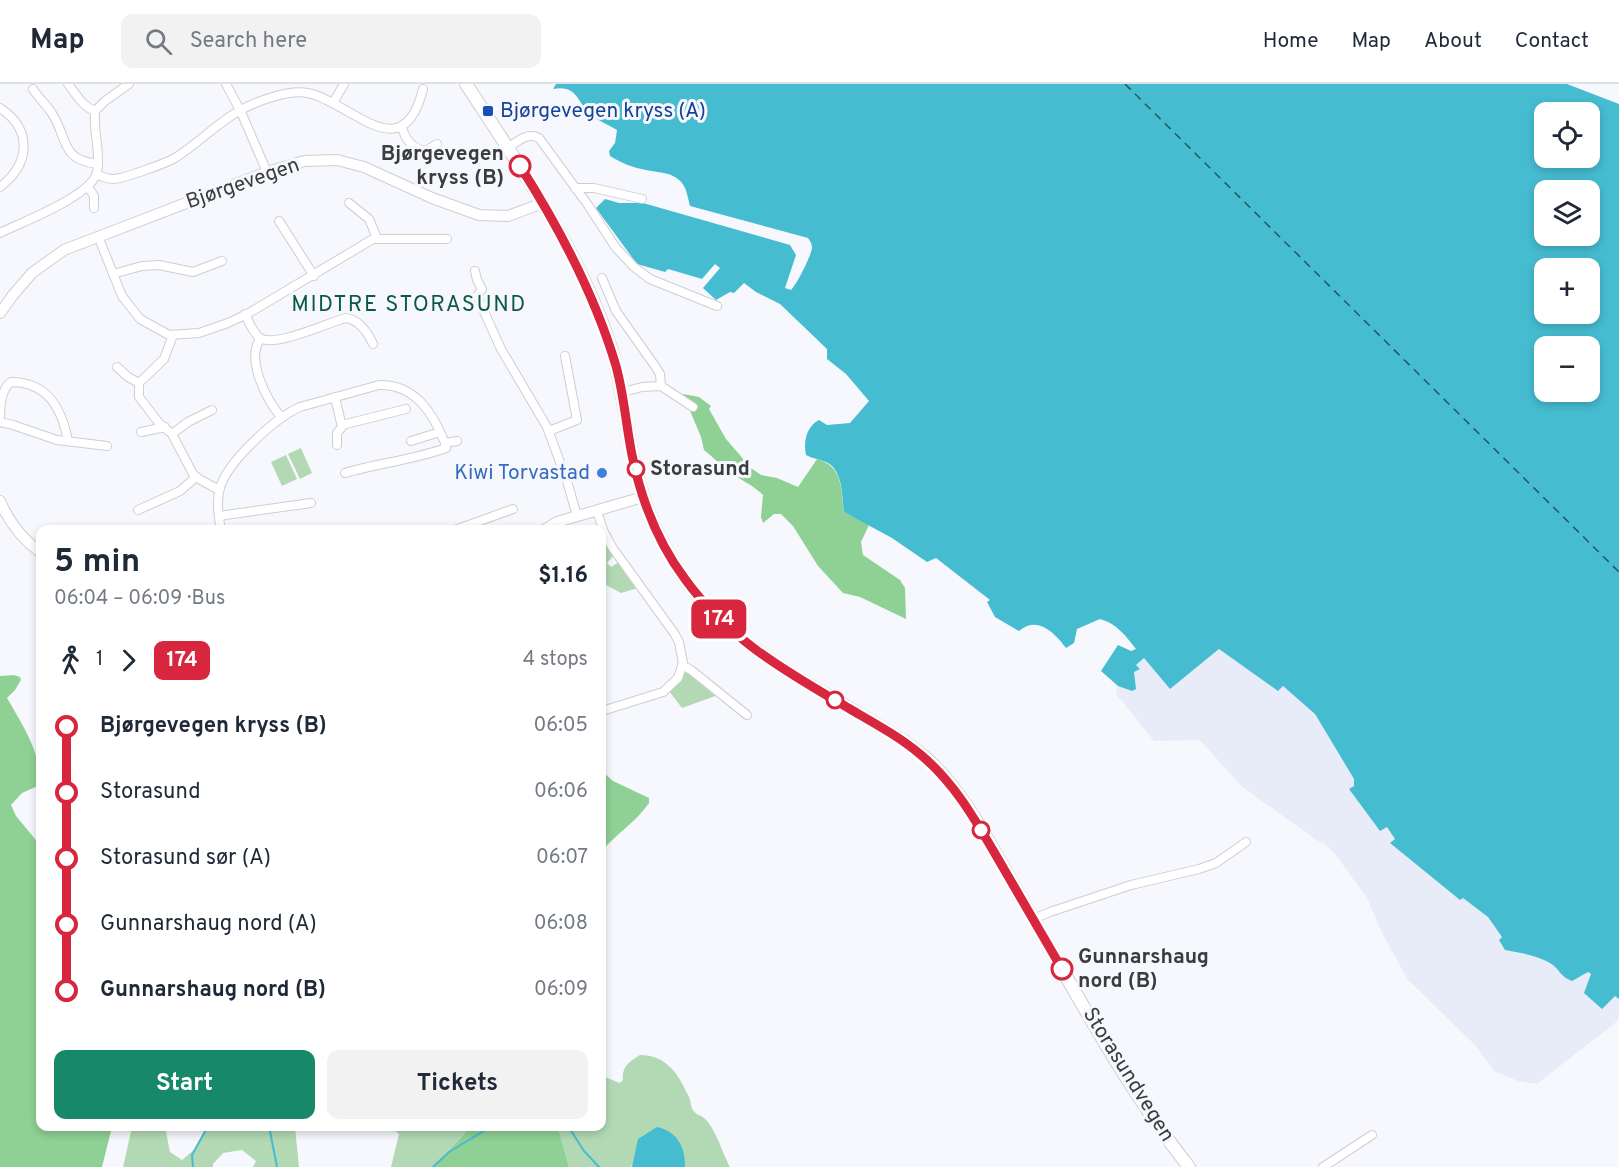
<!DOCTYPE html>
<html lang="en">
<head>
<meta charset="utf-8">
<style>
	:root { --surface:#fff; --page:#f2f2f3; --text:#1f2937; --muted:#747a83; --line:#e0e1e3; --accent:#178969 }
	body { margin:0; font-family:Overpass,sans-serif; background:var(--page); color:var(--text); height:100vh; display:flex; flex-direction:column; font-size:22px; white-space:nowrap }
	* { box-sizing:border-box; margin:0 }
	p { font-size:20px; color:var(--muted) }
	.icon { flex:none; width:33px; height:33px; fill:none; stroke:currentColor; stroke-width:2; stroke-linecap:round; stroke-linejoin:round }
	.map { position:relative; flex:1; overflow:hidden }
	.drawer { position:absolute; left:36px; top:441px; width:570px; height:606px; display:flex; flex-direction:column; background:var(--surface); border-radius:12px; box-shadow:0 3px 9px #0003 }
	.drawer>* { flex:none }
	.badge { padding:0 12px; border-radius:9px; font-size:21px; line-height:39px }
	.tools { position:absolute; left:1534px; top:18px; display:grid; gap:12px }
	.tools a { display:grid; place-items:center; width:66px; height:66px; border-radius:12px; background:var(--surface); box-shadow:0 3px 9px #0003; font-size:30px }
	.map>.badge { position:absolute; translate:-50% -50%; box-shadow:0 0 0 3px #fff }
	.legs { display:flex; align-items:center; gap:9px; height:66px; padding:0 18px; font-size:20px }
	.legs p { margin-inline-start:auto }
	.summary { display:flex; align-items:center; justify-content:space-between; height:102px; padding:0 18px }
	h1 { font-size:33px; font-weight:700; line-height:45px }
	.action { display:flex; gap:12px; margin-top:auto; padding:12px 18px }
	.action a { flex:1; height:69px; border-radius:12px; background:var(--accent); color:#fff; font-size:24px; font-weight:700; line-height:69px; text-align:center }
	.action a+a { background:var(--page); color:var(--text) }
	ul { padding:0 18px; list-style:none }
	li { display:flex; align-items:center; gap:21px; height:66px; font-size:22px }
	li i { display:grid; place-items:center; width:9px; height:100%; margin:0 8px; background:currentColor }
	li i::after { content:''; width:15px; height:15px; margin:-8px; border:4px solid; border-radius:50%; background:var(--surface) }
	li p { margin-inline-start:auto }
	li:first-child i { background:linear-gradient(#0000 50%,currentColor 0) }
	li:last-child i { background:linear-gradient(currentColor 50%,#0000 0) }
	header { display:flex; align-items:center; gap:36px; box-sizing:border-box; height:84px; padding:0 30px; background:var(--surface); border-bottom:2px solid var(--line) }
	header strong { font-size:28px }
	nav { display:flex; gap:33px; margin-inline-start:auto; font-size:21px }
	.search { width:420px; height:54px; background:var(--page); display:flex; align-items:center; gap:15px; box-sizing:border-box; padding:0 21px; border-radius:12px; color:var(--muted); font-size:22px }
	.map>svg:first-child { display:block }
	.built { fill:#e8ecf8 }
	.green { fill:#b2d9b4 }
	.forest { fill:#8fd195 }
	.water { fill:#46bcd1; fill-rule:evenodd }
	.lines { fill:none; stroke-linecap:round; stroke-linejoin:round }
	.stream { stroke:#46bcd1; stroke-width:2 }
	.ferry { stroke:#255760; stroke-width:1.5; stroke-dasharray:8 6; stroke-linecap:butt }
	.minor-casing { stroke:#cdced2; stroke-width:10 }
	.tertiary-casing { stroke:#cdced2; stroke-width:12 }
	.secondary-casing { stroke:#cdced2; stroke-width:14 }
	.minor { stroke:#fff; stroke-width:8 }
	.tertiary { stroke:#fff; stroke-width:10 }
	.secondary { stroke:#fff; stroke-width:12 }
	.line-1-casing { stroke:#fff; stroke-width:14 }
	.line-1 { stroke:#d7263d; stroke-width:9 }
	.transit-dot { fill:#1a4fb4; stroke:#f7f8fd; stroke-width:2 }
	.stop-1-dot { fill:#fff; stroke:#d7263d; stroke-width:3 }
	.shop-dot { fill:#3f7fe0; stroke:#f7f8fd; stroke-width:2 }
	.labels { text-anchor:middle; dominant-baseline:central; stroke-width:6; stroke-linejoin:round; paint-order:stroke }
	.transit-label { font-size:21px; fill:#164399; stroke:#f7f8fd; text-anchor:start }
	.stop-label { font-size:21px; font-weight:bold; fill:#3b3c3d; stroke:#f7f8fd; text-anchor:start }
	.street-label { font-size:21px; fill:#3b3c3d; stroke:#f7f8fd }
	.shop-label { font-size:21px; fill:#366cbe; stroke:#f7f8fd; text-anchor:end }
	.neighbourhood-label { font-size:22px; letter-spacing:1.5px; fill:#0b5943; stroke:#f7f8fd }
</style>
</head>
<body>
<header>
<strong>Map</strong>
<div class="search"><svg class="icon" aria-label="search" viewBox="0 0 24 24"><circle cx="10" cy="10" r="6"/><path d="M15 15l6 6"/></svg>Search here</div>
<nav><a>Home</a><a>Map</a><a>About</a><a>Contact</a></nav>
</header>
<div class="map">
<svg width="1619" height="1083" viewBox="0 0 1619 1083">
	<rect width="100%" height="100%" fill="#f7f8fd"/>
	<path class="built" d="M 1219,565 L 1278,607 L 1283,602 L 1315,630 L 1354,695 L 1354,702 L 1350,705 L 1380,747 L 1387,743 L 1395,755 L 1391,759 L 1460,815 L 1463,814 L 1488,833 L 1503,854 L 1505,866 L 1541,874 L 1554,881 L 1563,893 L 1588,888 L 1619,915 L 1619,934 L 1615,939 L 1537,1000 L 1518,997 L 1494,987 L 1476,962 L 1408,896 L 1381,847 L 1367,814 L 1335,770 L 1324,759 L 1318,757 L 1241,702 L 1200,656 L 1154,657 L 1116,610 L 1118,602 L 1132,607 L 1135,603 L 1133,588 L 1139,585 L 1136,581 L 1144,574 L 1170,605 Z"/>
	<g class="green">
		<path d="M 301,364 L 312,389 L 300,395 L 288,370 Z"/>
		<path d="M 286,371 L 297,395 L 282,402 L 271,378 Z"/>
		<path d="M 602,446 L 613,472 L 607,479 L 611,483 L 619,478 L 638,504 L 621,509 L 602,499 Z"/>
		<path d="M 687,588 L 718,611 L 682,624 L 669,607 L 683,589 Z"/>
		<path d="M 640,971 C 667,971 679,991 689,1013 C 691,1017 690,1021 693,1026 C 696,1031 699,1030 704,1034 C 715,1043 723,1070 730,1083 L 685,1083 L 685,1079 L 631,1081 L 632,1083 L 569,1083 L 558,1043 L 602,1042 L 602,992 L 620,999 L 623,996 C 622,982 629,978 640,971 Z"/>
		<path d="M 132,1043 L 165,1043 L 170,1068 L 182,1076 L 196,1064 L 208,1043 L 295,1043 L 299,1083 L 253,1083 L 256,1077 L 242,1066 L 223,1069 L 213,1080 L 213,1083 L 123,1083 Z"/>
		<path d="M 390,1043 L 466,1043 L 466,1048 L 434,1083 L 391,1083 L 399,1050 Z"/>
	</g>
	<g class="forest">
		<path d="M 683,310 L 699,313 L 711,322 L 709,325 L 726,355 L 751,384 L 761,391 L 777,394 L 798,403 L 817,375 C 843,382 841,405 844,428 L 869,441 L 861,458 L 863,471 L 900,496 L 905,504 L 906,535 L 860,513 L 843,509 L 818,482 L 793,442 L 781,430 L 774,430 L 763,439 L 761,433 L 763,411 C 752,400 738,395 726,385 C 718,379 712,372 704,366 L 701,353 Z"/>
		<path d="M 14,591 L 20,593 L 21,596 L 15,606 L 7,614 C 23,642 41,668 40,701 L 22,709 L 11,721 L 16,732 L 40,761 L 40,1042 L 112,1043 L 102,1083 L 0,1083 L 0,592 Z"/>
		<path d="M 602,687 L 613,697 L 649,714 L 649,719 C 636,738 616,750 602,767 Z"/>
		<path d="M 466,1043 L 558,1043 L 569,1083 L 434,1083 L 466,1048 Z"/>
	</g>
	<g class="water">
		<path d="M 556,0 L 1567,0 L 1619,20 L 1619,915 L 1615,912 L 1602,925 L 1584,909 L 1591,890 L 1588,888 L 1572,897 C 1559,892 1560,885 1550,879 C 1537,871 1520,869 1505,866 L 1499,856 L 1502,853 L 1488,833 L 1463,814 L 1460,816 L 1390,759 L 1395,755 L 1387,743 L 1380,747 L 1349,705 L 1354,702 L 1354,695 L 1315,630 L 1283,602 L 1278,607 L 1219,565 L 1170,605 L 1144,574 L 1136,581 L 1140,585 L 1134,588 L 1136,605 L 1132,607 L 1118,602 L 1101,587 L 1118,561 L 1131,567 L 1136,565 C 1126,552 1116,539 1100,535 L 1077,545 L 1074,559 L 1066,564 C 1055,549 1037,531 1019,547 L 995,533 L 987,518 L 990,516 L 936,474 L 927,478 L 892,454 L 844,428 C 842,413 843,388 828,379 C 821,375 813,375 806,371 C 803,357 807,342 819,336 L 827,341 L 850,339 L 869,317 L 846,290 L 827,275 L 827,265 L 780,220 L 756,208 L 744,199 L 734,209 L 730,208 L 716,216 L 703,204 L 720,184 L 715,180 L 702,195 L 668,185 L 665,188 L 637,180 L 596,124 L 605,115 L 619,119 L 643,119 L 790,161 L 796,171 L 785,204 L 791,206 C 797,200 811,172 812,164 C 812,159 810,157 808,154 L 690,122 C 688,115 687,105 682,99 C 673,88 660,89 646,86 C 634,84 621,79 610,72 L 609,67 L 615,59 L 617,46 C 609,41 599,37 591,31 C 577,19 578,0 553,5 ZM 1545,28 L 1590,28 L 1590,74 L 1545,74 ZM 1545,106 L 1590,106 L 1590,152 L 1545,152 ZM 1545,184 L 1590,184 L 1590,230 L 1545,230 ZM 1545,262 L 1590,262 L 1590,308 L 1545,308 Z"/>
		<path d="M 657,1043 C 678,1048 685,1063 685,1083 L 632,1083 L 638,1055 Z"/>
	</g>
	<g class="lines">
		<g class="stream">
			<path d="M 269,1042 L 277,1083"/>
			<path d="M 568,1042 L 584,1067 L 599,1083"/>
			<path d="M 193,1083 L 192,1071 L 208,1042"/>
			<path d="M 433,1083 L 449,1068 L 492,1042"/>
		</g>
		<path class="ferry" d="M 1125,0 L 1619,488"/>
		<g class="minor-casing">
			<g id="minor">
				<path d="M 68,0 C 76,10 83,23 95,27"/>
				<path d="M 226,0 L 241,28 L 267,88"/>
				<path d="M 33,5 C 39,15 48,22 53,31 C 68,55 60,76 98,80"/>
				<path d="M 333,19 L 344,0"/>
				<path d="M 0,24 C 33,46 30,80 0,103"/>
				<path d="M 95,27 L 105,17 L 129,0"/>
				<path d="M 402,43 C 405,56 412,64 425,67 L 437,60"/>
				<path d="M 508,64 C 518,57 527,48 539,54 L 588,121 L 616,164 L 634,183 L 650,195 L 717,222"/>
				<path d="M 97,90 C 102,93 108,95 114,95 C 125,94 164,80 175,74 C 196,61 213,43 234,30 C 246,22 262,16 276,12 C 286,9 298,7 308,9 C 351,18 403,87 423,5"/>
				<path d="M 88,103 L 94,112 L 94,124"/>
				<path d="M 575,104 L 594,104 L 642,115"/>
				<path d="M 349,119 L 369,135 L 377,154"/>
				<path d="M 279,137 L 314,192"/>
				<path d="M 0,149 C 22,138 92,112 97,88 C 101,68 93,47 95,27"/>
				<path d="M 98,152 L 122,212 L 140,235 L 169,251 L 199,249 L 228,239 L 249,229 L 373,155 L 447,155"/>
				<path d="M 475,187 L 477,196 L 482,205 L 477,212 L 501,265 L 547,343 L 567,397 L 577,432"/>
				<path d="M 113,190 L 142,182 L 159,181 L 193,188 L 222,177"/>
				<path d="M 602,194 L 616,227 L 655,282 L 660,290 L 661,302"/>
				<path d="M 245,230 C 249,238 253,249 260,254 C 275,264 329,238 346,234 C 359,236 368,249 373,260"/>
				<path d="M 173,251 L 164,275 L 139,299 L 139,313 L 159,339 L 172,350 L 193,390 L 199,395 L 219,406"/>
				<path d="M 260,255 C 246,276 266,315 281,333"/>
				<path d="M 117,283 L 128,293 L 139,299"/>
				<path d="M 623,308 L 642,303 L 661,302 L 693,323"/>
				<path d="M 335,313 L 342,343 L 337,349 L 337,361"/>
				<path d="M 0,338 C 0,324 0,306 11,298 C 48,298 62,325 68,357"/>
				<path d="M 0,338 L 13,341 L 57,356 L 107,362"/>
				<path d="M 342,341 L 406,325"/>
				<path d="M 549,347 L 577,336 L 565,272"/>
				<path d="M 141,348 L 165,343"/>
				<path d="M 172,350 L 188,338 L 212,326"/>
				<path d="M 411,357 L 440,348"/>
				<path d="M 445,359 L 457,357"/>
				<path d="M 345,389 C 378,379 413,376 446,364 L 445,359"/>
				<path d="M 138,426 L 180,407 L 196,393"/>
				<path d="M 597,427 L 603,446 L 612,463 L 674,549 L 679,558 L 683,579 L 678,594 L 663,608 L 602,627"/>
				<path d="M 219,432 L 311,419"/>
				<path d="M 221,446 C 218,432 216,418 220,404 C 227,378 275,334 300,323 L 379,301 C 415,300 433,329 445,359"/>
				<path d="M 455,446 L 513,425"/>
				<path d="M 682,581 L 691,586 L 747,631"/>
				<path d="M 1033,835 L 1050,828 L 1131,801 L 1199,785 L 1216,779 L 1246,758"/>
				<path d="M 1323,1083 L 1372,1051"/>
			</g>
		</g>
		<g class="tertiary-casing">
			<g id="tertiary">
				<path d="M 0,229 L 13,211 L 32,189 L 64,166 L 267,88 L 304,77 L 337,76 L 364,83 L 432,114 L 479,131 L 508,132 L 543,119"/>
				<path d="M 0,417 C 9,438 22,455 40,468"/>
				<path d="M 544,446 L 557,438 L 643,413"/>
			</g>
		</g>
		<g class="secondary-casing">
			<path id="secondary" d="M 466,0 C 521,84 580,168 611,264 C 622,299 625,334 632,370 C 640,409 654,448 676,482 C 720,552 786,587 856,628 C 887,646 919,664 943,691 C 975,728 997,773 1022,816 C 1075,906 1124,1001 1189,1083"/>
		</g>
		<use href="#minor" class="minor"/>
		<use href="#tertiary" class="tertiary"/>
		<use href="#secondary" class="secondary"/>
	</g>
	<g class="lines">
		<g class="line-1-casing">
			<path id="line-1" d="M 520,82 C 560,145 595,211 616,282 C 624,311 626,341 632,371 C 641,415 658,459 685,495 C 729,556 787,588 850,625 C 874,639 900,653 921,671 C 957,701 978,741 1001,780 C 1021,815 1042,850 1062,885"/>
		</g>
		<use href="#line-1" class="line-1"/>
	</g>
	<rect class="transit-dot" x="482" y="21" width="12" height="12" rx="3"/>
	<g class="stop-1-dot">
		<circle cx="520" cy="82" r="10"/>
		<circle cx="636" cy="385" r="8"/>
		<circle cx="835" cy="616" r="8"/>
		<circle cx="981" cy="746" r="8"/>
		<circle cx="1062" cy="885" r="10"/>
	</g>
	<circle class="shop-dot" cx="602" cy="389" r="6"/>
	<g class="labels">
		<g class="transit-label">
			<text x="500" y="27">Bjørgevegen kryss (A)</text>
		</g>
		<g class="stop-label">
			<text x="504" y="70" text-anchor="end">Bjørgevegen<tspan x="504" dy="24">kryss (B)</tspan></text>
			<text x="650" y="385">Storasund</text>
			<text x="1078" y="873">Gunnarshaug<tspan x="1078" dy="24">nord (B)</tspan></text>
		</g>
		<g class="street-label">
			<text transform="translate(243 100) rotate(-19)">Bjørgevegen</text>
			<text transform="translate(1128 991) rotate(58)">Storasundvegen</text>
		</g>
		<g class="shop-label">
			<text x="590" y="389">Kiwi Torvastad</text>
		</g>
		<g class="neighbourhood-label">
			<text x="409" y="221">MIDTRE STORASUND</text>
		</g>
	</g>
</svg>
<div class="tools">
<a><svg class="icon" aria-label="locate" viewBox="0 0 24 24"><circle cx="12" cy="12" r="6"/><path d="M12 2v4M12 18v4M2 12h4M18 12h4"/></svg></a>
<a><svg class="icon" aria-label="layers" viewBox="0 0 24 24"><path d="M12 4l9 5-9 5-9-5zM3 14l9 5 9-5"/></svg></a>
<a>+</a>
<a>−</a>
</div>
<b class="badge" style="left:719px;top:535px;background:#d7263d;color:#fff">174</b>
<section class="drawer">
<div class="summary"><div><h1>5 min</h1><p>06:04 – 06:09 · Bus</p></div><b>$1.16</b></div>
<div class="legs"><svg class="icon" aria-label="walk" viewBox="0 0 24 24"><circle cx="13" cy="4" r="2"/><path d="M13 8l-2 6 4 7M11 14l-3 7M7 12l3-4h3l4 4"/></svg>1<svg class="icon" aria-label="forward" viewBox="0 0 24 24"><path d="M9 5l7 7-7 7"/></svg><b class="badge" style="background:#d7263d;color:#fff">174</b><p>4 stops</p></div>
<ul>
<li><i style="color:#d7263d"></i><b>Bjørgevegen kryss (B)</b><p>06:05</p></li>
<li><i style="color:#d7263d"></i><span>Storasund</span><p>06:06</p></li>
<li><i style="color:#d7263d"></i><span>Storasund sør (A)</span><p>06:07</p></li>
<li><i style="color:#d7263d"></i><span>Gunnarshaug nord (A)</span><p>06:08</p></li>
<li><i style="color:#d7263d"></i><b>Gunnarshaug nord (B)</b><p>06:09</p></li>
</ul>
<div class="action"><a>Start</a><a>Tickets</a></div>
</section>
</div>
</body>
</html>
